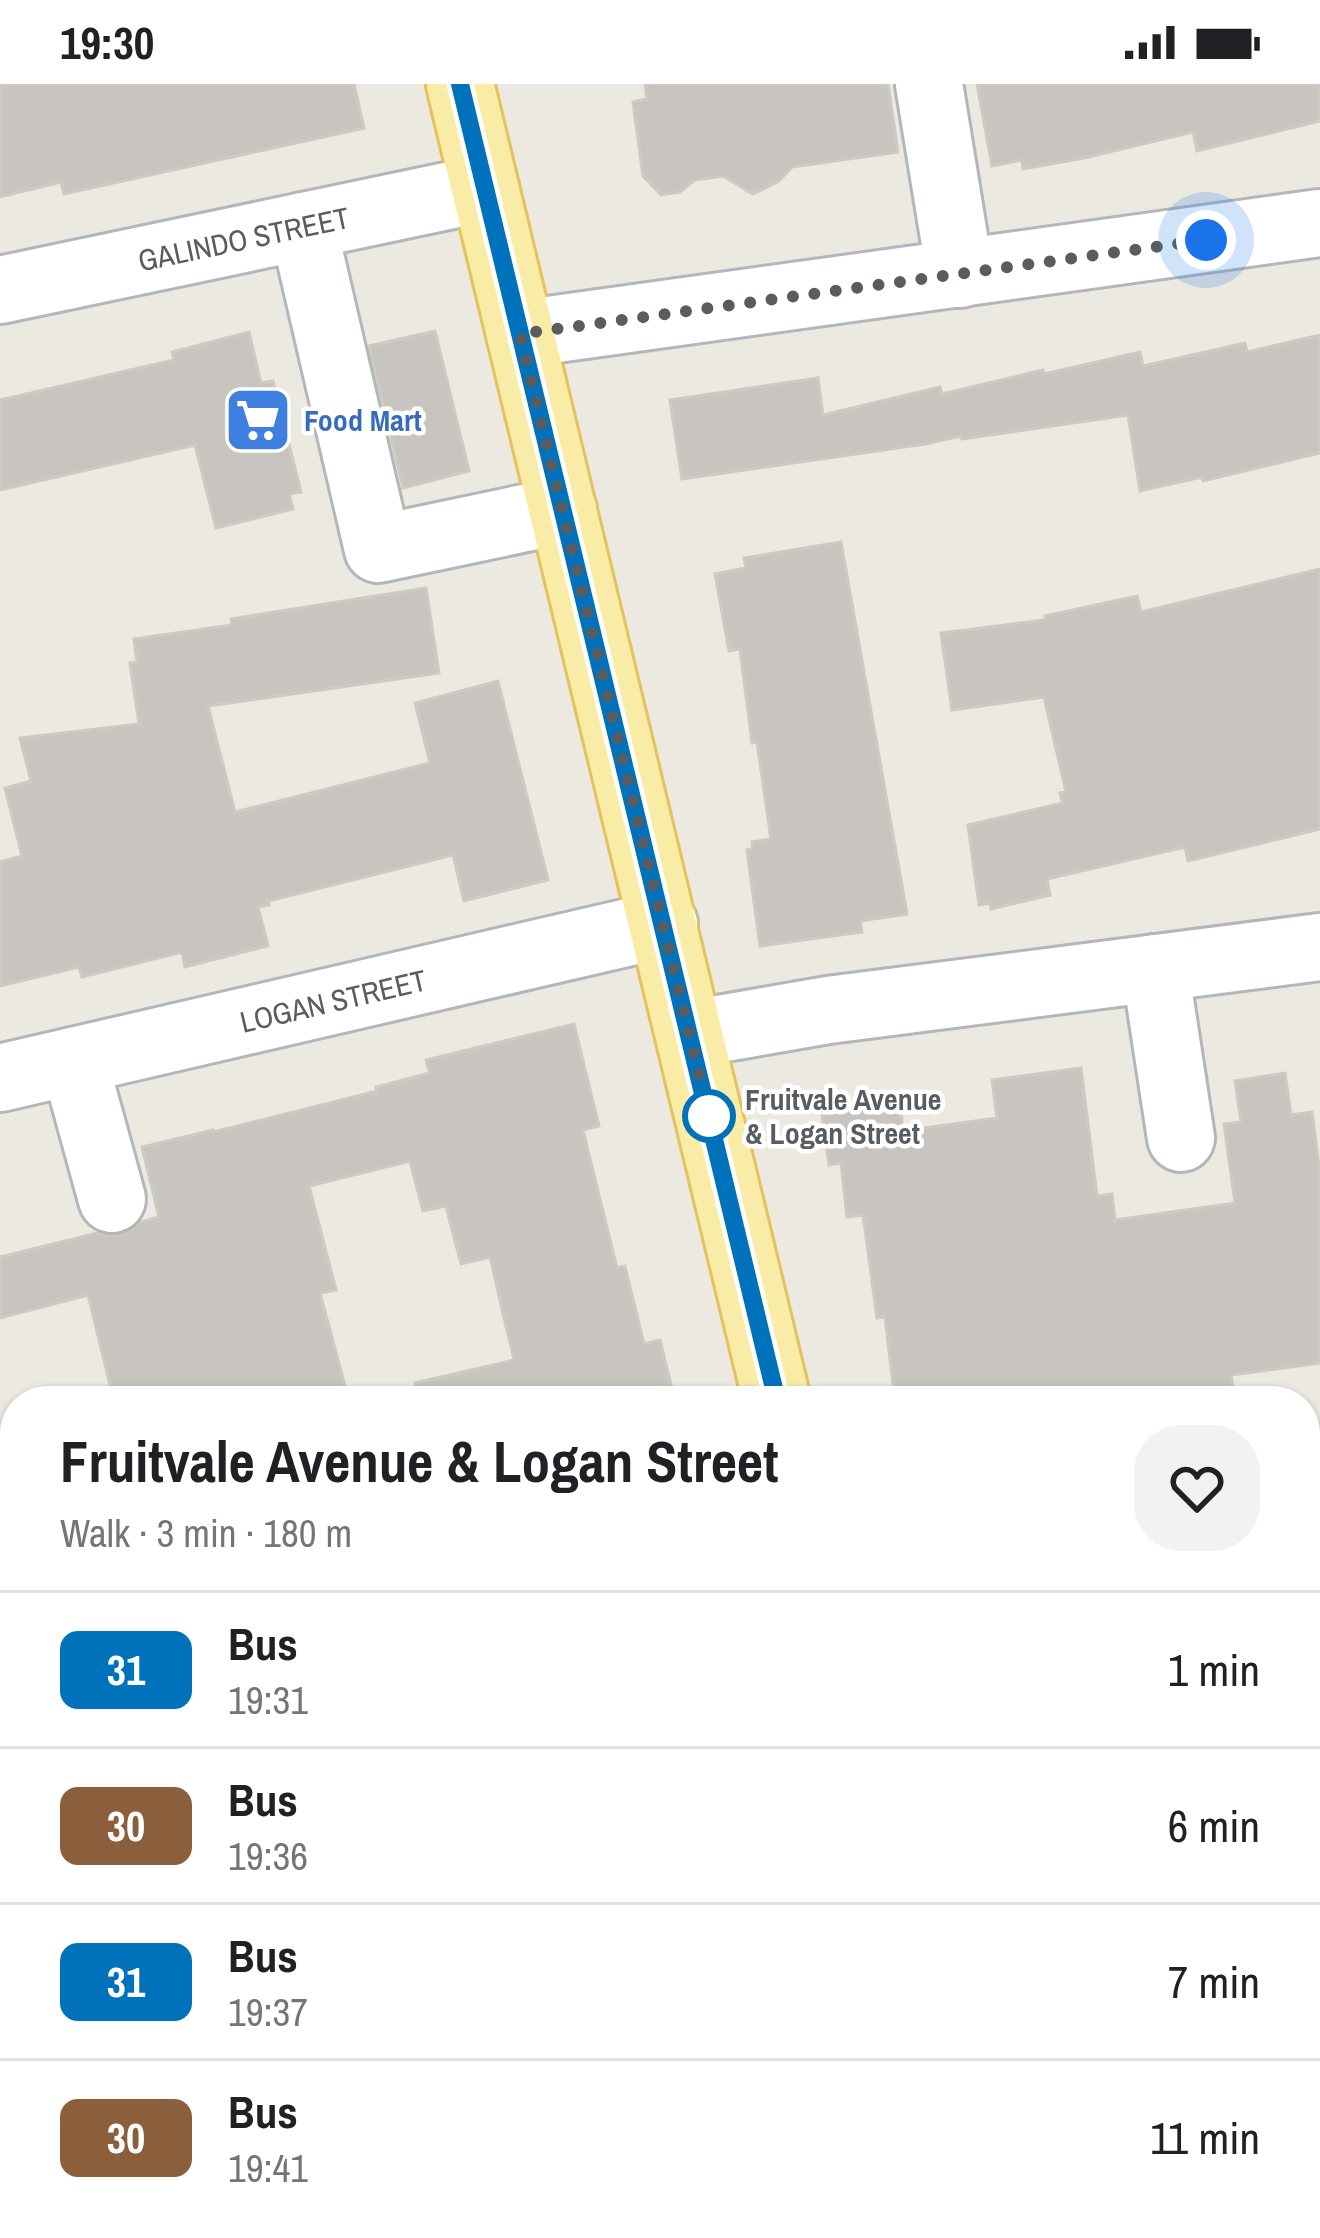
<!DOCTYPE html>
<html lang="en">
<head>
<meta charset="utf-8">
<style>
	:root { --surface:#fff; --page:#f2f2f2; --text:#202124; --muted:#757577; --line:#e0e0e0 }
	body { margin:0; font-family:"Archivo Narrow",sans-serif; background:var(--page); color:var(--text); height:100vh; display:flex; flex-direction:column; font-size:45px; white-space:nowrap }
	* { box-sizing:border-box; margin:0 }
	p { font-size:39px; color:var(--muted) }
	.icon { flex:none; width:66px; height:66px; fill:none; stroke:currentColor; stroke-width:2; stroke-linecap:round; stroke-linejoin:round }
	.map { position:relative; flex:1; overflow:hidden }
	.details { position:absolute; left:0px; top:1302px; width:1320px; height:852px; display:flex; flex-direction:column; background:var(--surface); border-radius:48px 48px 0 0; box-shadow:0 3px 9px #0004 }
	.details>* { flex:none }
	.badge { padding:0 24px; border-radius:18px; font-size:42px; line-height:78px }
	.you { position:absolute; width:60px; height:60px; margin:-30px; border:9px solid #fff; border-radius:50%; background:#1a73e8; box-shadow:0 0 0 18px #1a73e833 }
	.map>.badge { position:absolute; translate:-50% -50%; box-shadow:0 0 0 6px #fff }
	.round { display:grid; place-items:center; flex:none; width:126px; height:126px; border-radius:48px; background:var(--page) }
	.headline { display:flex; align-items:center; justify-content:space-between; height:204px; padding:0 60px }
	h1 { font-size:57px; font-weight:800; line-height:90px }
	ul { padding:0; list-style:none }
	li { display:flex; align-items:center; gap:36px; height:156px; padding:0 60px; border-top:3px solid var(--line) }
	li div { flex:1 }
	li b { display:block; font-size:45px }
	li em { font-style:normal }
	li .badge { min-width:132px; font-weight:700; text-align:center }
	.status { display:flex; justify-content:space-between; align-items:center; height:84px; padding:0 60px; background:var(--surface); direction:ltr }
	.status svg { height:33px; fill:currentColor }
	.map>svg:first-child { display:block }
	.building { fill:#c8c5c0; stroke:#cfcabf; stroke-width:3 }
	.lines { fill:none; stroke-linecap:round; stroke-linejoin:round }
	.minor-casing { stroke:#b3b6ba; stroke-width:72 }
	.major-casing { stroke:#e6c15e; stroke-width:72 }
	.minor { stroke:#fff; stroke-width:66 }
	.major { stroke:#f9eca7; stroke-width:66 }
	.line-casing { stroke:#fff; stroke-width:27 }
	.line { stroke:#0072bc; stroke-width:18 }
	.walk { stroke:#595c60; stroke-width:12; stroke-dasharray:0 21.6 }
	.stop-dot { fill:#fff; stroke:#0072bc; stroke-width:6 }
	.labels { text-anchor:middle; dominant-baseline:central; stroke-width:9; stroke-linejoin:round; paint-order:stroke }
	.street-label { font-size:30px; fill:#595c60; stroke:#fff }
	.shop-label { font-size:30px; font-weight:bold; fill:#366cbe; stroke:#fff; text-anchor:start }
	.stop-label { font-size:30px; font-weight:bold; fill:#595c60; stroke:#fff; text-anchor:start }
</style>
</head>
<body>
<div class="status"><b>19:30</b><svg viewBox="0 0 49 12"><path d="M0 12V9h3v3zM5 12V6h3v6zM10 12V3h3v9zM15 12V0h3v12zM26 1h20v11H26zM47 4h2v5h-2z"/></svg></div>
<div class="map">
<svg width="1320" height="2154" viewBox="0 0 1320 2154">
	<rect width="100%" height="100%" fill="#ebe9e0"/>
	<g class="building">
		<path d="M 0,0 L 354,0 L 364,44 L 64,110 L 61,98 L 0,113 Z"/>
		<path d="M 645,0 L 888,0 L 898,68 L 792,83 L 779,97 L 753,110 L 723,92 L 695,96 L 680,108 L 661,111 L 643,92 L 633,18 L 647,15 Z"/>
		<path d="M 977,0 L 1320,0 L 1320,37 L 1197,67 L 1193,48 L 1084,74 L 1023,85 L 1022,76 L 992,82 Z"/>
		<path d="M 435,247 L 469,387 L 403,404 L 369,262 Z"/>
		<path d="M 249,248 L 261,299 L 273,297 L 301,408 L 289,410 L 293,425 L 216,444 L 195,361 L 0,406 L 0,316 L 174,276 L 172,268 Z"/>
		<path d="M 1320,251 L 1320,369 L 1203,397 L 1202,393 L 1140,407 L 1128,331 L 962,355 L 961,352 L 925,360 L 682,395 L 670,316 L 818,294 L 823,331 L 940,303 L 942,310 L 1043,286 L 1044,290 L 1140,268 L 1143,282 L 1245,259 L 1247,268 Z"/>
		<path d="M 841,458 L 907,830 L 860,837 L 862,848 L 760,862 L 747,766 L 753,765 L 752,758 L 771,755 L 757,658 L 752,659 L 740,565 L 729,567 L 715,490 L 746,484 L 744,474 Z"/>
		<path d="M 1320,485 L 1320,745 L 1188,777 L 1185,763 L 1047,795 L 1050,811 L 991,825 L 990,819 L 979,821 L 968,741 L 1063,719 L 1060,709 L 1066,708 L 1044,613 L 952,626 L 941,549 L 1045,536 L 1045,532 L 1137,512 L 1141,528 Z"/>
		<path d="M 426,504 L 439,589 L 208,622 L 235,728 L 430,679 L 415,619 L 498,597 L 548,796 L 464,817 L 453,771 L 268,817 L 269,821 L 258,823 L 268,862 L 185,883 L 182,868 L 82,893 L 79,883 L 0,902 L 0,778 L 22,772 L 5,704 L 31,697 L 20,654 L 139,640 L 130,579 L 137,578 L 134,555 L 232,541 L 231,535 Z"/>
		<path d="M 574,940 L 599,1042 L 583,1046 L 617,1184 L 625,1182 L 644,1260 L 660,1256 L 675,1317 L 417,1317 L 415,1299 L 514,1276 L 490,1173 L 461,1180 L 446,1122 L 423,1127 L 410,1077 L 309,1102 L 336,1206 L 320,1209 L 349,1317 L 114,1317 L 88,1211 L 0,1234 L 0,1173 L 97,1149 L 104,1151 L 121,1151 L 141,1138 L 159,1133 L 142,1063 L 213,1046 L 213,1048 L 377,1007 L 376,1003 L 430,989 L 426,976 Z"/>
		<path d="M 1081,984 L 1097,1112 L 1112,1110 L 1115,1136 L 1235,1119 L 1224,1040 L 1241,1038 L 1235,997 L 1285,989 L 1291,1031 L 1312,1028 L 1320,1090 L 1320,1279 L 1231,1291 L 1235,1317 L 1093,1317 L 1091,1306 L 999,1317 L 895,1317 L 885,1233 L 877,1234 L 863,1131 L 847,1133 L 841,1079 L 829,1081 L 821,1023 L 899,1012 L 903,1047 L 997,1034 L 992,996 Z"/>
	</g>
	<g class="lines">
		<g class="minor-casing">
			<g id="minor">
				<path d="M 929,0 L 960,190"/>
				<path d="M 303,142 L 378,465 L 563,426"/>
				<path id="s1" d="M 0,206 L 485,104"/>
				<path d="M 520,250 L 1320,139"/>
				<path d="M 1155,884 L 1181,1054"/>
				<path d="M 690,950 L 828,926 L 1320,863"/>
				<path d="M 74,977 L 112,1115"/>
				<path id="s2" d="M 0,994 L 664,840"/>
				<path d="M 0,1675 L 15,1675"/>
				<path d="M 1305,1704 L 1320,1702"/>
				<path d="M 1305,2119 L 1320,2114"/>
				<path d="M 352,2139 L 353,2154"/>
				<path d="M 657,2154 L 722,2139"/>
				<path d="M 1172,2154 L 1240,2139"/>
			</g>
		</g>
		<g class="major-casing">
			<g id="major">
				<path d="M 460,0 L 777,1317"/>
				<path d="M 973,2139 L 976,2154"/>
			</g>
		</g>
		<use href="#minor" class="minor"/>
		<use href="#major" class="major"/>
	</g>
	<g class="lines">
		<g class="line-casing">
			<path id="line" d="M 460,0 L 777,1317"/>
		</g>
		<use href="#line" class="line"/>
		<path class="walk" d="M 709,1032 L 520,250 L 1206,156"/>
	</g>
	<defs>
		<g id="supermarket-square" transform="scale(3.45)"><rect x="-9" y="-9" width="18" height="18" rx="4" fill="#3f7fe0" stroke="#fff"/><path d="M-6-5.5h2.5l.6 2H6L4.5 2H-2.5L-4.4-4H-6ZM-1.5 3.2a1.3 1.3 0 1 0 .1 0ZM3 3.2a1.3 1.3 0 1 0 .1 0Z" fill="#fff"/></g>
	</defs>
	<g fill-rule="evenodd">
		<use href="#supermarket-square" x="258" y="336"/>
	</g>
	<circle class="stop-dot" cx="709" cy="1032" r="24"/>
	<g class="labels">
		<g class="street-label">
			<text stroke="none"><textPath href="#s1" startOffset="249">GALINDO STREET</textPath></text>
			<text stroke="none"><textPath href="#s2" startOffset="342">LOGAN STREET</textPath></text>
		</g>
		<g class="shop-label">
			<text x="304" y="336">Food Mart</text>
		</g>
		<g class="stop-label">
			<text x="745" y="1015">Fruitvale Avenue<tspan x="745" dy="34">&amp; Logan Street</tspan></text>
		</g>
	</g>
</svg>
<div class="you" style="left:1206px;top:156px"></div>
<section class="details">
<div class="headline"><div><h1>Fruitvale Avenue &amp; Logan Street</h1><p>Walk · 3 min · 180 m</p></div><a class="round"><svg class="icon" aria-label="heart" viewBox="0 0 24 24"><path d="M12 20l-8-8c-3-5 5-10 8-4 3-6 11-1 8 4z"/></svg></a></div>
<ul>
<li><span class="badge" style="background:#0072bc;color:#fff">31</span><div><b>Bus</b><p>19:31</p></div><em>1 min</em></li>
<li><span class="badge" style="background:#8b5e3c;color:#fff">30</span><div><b>Bus</b><p>19:36</p></div><em>6 min</em></li>
<li><span class="badge" style="background:#0072bc;color:#fff">31</span><div><b>Bus</b><p>19:37</p></div><em>7 min</em></li>
<li><span class="badge" style="background:#8b5e3c;color:#fff">30</span><div><b>Bus</b><p>19:41</p></div><em>11 min</em></li>
</ul>
</section>
</div>
</body>
</html>
